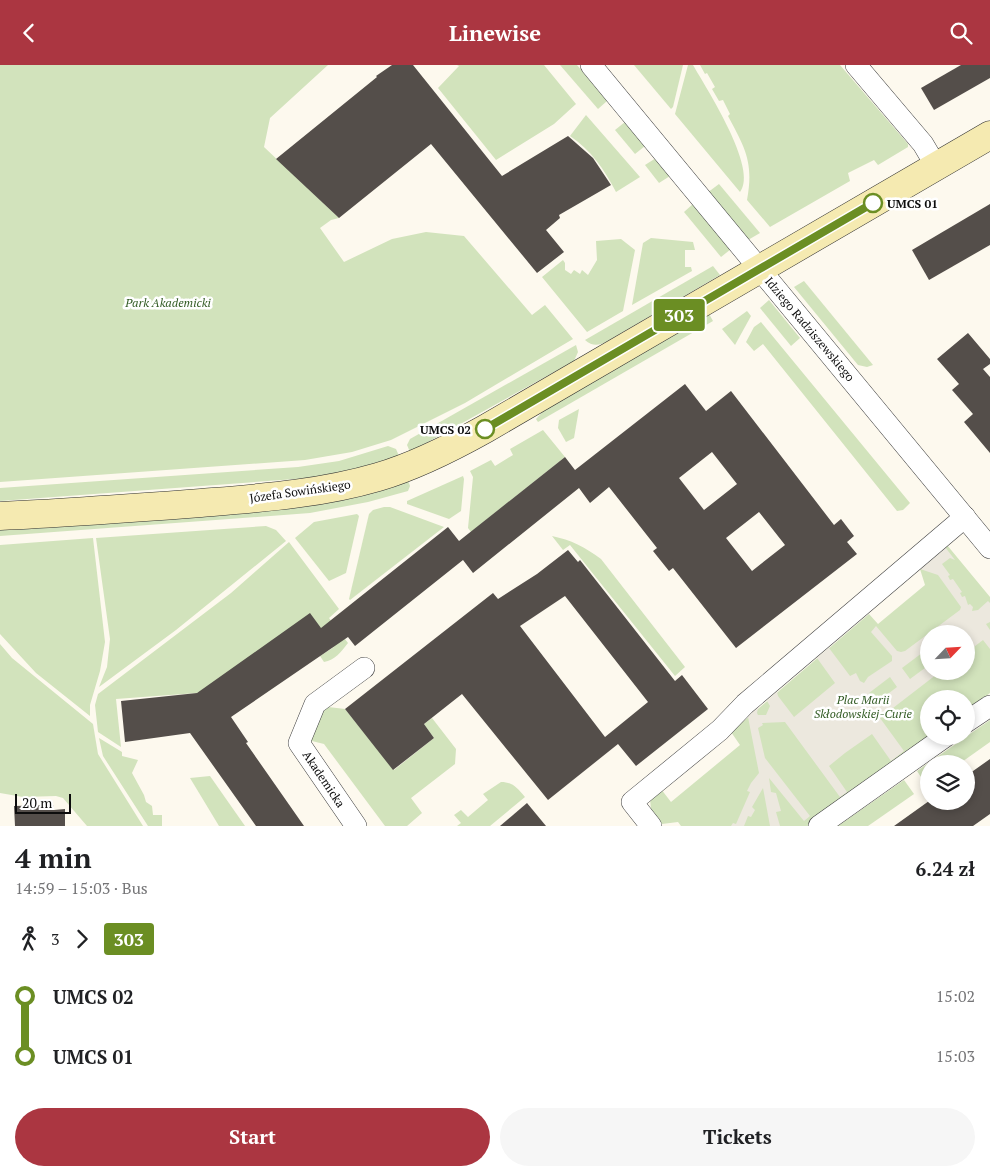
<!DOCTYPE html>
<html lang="en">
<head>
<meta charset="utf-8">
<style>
	:root { --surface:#fff; --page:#f6f6f6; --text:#202124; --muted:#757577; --accent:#ab3641 }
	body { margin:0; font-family:"PT Serif",serif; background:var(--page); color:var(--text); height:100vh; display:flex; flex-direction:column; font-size:19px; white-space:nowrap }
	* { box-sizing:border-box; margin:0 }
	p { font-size:16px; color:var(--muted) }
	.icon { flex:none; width:28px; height:28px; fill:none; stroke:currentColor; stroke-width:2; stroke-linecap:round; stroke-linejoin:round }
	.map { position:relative; height:761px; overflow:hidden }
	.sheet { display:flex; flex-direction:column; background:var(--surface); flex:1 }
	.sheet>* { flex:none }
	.badge { padding:0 10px; border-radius:4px; font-size:18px; line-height:32px }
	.needle { width:32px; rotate:65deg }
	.controls { position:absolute; left:920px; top:560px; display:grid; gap:10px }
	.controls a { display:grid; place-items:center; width:55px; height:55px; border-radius:50%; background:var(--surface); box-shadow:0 2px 8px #0003; font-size:25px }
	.scale { position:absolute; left:15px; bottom:12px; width:56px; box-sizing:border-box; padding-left:5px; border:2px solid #0d0d0d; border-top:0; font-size:14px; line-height:18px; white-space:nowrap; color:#0d0d0d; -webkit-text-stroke:4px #fff; paint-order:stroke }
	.map>.badge { position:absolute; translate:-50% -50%; box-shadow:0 0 0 2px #fff }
	.legs { display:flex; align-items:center; gap:8px; height:55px; padding:0 15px; font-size:16px }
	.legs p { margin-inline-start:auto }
	.headline { display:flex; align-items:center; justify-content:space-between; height:85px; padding:0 15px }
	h1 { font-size:28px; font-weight:600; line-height:38px }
	.primary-button { display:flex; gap:10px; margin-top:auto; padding:10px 15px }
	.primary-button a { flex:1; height:58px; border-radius:30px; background:var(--accent); color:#fff; font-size:20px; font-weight:600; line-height:58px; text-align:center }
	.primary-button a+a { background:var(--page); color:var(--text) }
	ul { padding:0 15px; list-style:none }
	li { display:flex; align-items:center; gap:18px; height:60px; font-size:19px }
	li i { display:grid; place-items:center; width:8px; height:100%; margin:0 6px; background:currentColor }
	li i::after { content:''; width:12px; height:12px; margin:-6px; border:4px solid; border-radius:50%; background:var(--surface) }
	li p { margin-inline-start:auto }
	li:first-child i { background:linear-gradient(#0000 50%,currentColor 0) }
	li:last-child i { background:linear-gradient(currentColor 50%,#0000 0) }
	header { display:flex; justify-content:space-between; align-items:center; height:65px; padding:0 15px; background:var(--accent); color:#fff; font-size:22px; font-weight:600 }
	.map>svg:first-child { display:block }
	.green { fill:#d2e3bc; fill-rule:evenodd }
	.plaza { fill:#ece8de; fill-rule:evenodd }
	.building { fill:#544e4a; fill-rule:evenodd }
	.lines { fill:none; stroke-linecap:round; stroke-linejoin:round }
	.minor-casing { stroke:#404040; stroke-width:22 }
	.secondary-casing { stroke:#2f2f2f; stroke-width:29 }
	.minor { stroke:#fff; stroke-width:21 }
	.secondary { stroke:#f5eab1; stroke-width:28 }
	.line-1-casing { stroke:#fff; stroke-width:11 }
	.line-1 { stroke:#6b8e23; stroke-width:8 }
	.stop-1-dot { fill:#fff; stroke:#6b8e23; stroke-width:2.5 }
	.labels { text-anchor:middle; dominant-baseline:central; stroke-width:5; stroke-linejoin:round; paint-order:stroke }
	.stop-label { font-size:12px; font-weight:bold; fill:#0d0d0d; stroke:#fff; text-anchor:start }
	.park-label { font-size:12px; font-style:italic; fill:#335c25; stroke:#fff }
	.street-label { font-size:12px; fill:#0d0d0d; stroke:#fff }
</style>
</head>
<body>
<header><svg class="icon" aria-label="back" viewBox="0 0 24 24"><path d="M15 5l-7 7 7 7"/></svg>Linewise<svg class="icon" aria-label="search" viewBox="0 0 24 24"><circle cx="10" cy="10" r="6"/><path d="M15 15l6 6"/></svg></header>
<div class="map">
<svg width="990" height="761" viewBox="0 0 990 761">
	<rect width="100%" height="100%" fill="#fdf9ee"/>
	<g class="green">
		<path d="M 0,0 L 328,0 L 270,53 L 264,82 L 339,153 L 331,155 L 320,163 L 344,197 L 392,174 L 426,167 L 464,171 L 532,250 L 545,240 L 573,274 L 465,338 L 391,375 L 352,387 L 305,395 L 0,417 Z"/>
		<path d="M 457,0 L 544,0 L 576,39 L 554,59 L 496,95 L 438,23 L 459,1 Z"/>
		<path d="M 560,0 L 577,0 L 607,36 L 598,44 Z"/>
		<path d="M 634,0 L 683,0 L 673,42 L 671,44 Z"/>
		<path d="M 688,0 L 693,0 C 706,23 759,104 740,127 L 675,49 Z"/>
		<path d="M 700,0 L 840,0 L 908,79 L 908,82 L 878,100 L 874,95 L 848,108 L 850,116 L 770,162 L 747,135 C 754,97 745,83 728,51 L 730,49 L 723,35 L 719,36 L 712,24 L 715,22 L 707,8 L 705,9 Z"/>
		<path d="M 586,50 L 640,112 L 616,127 C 604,104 591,85 570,71 Z"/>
		<path d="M 625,57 L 645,81 L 635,89 L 615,65 Z"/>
		<path d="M 656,93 L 670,111 L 659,118 L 645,100 Z"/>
		<path d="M 719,119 L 760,168 L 748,175 L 707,128 Z"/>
		<path d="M 693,139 L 731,184 L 721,192 L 684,147 Z"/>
		<path d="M 651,173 L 693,177 L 695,185 L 685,185 L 685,202 L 691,202 L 692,206 L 632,240 L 643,178 Z"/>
		<path d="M 621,174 L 635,185 L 623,246 L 587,267 L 542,212 L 563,195 L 565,198 L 565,205 L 571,209 L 574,205 L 580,209 L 582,205 L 588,210 L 597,195 L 596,176 Z"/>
		<path d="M 713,201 L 720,210 L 606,277 C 598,281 592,281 585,275 Z"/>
		<path d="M 804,216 L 873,300 L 867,302 L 858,300 L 794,222 Z"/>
		<path d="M 769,235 L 800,273 L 791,281 L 760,243 Z"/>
		<path d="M 747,246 L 751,251 L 735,280 L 722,264 Z"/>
		<path d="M 708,247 L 713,256 L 538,357 L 536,354 L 548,341 Z"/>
		<path d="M 761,257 L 910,438 L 903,445 L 897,446 L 763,279 L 754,286 L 746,277 L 754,262 Z"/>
		<path d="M 576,280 L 578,287 L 574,296 L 410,387 L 407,380 L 410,374 Z"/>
		<path d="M 579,344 L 574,373 L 566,377 L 558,363 L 559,355 Z"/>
		<path d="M 543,365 L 565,392 L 471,467 L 468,463 L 473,412 L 470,406 L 491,395 L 495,401 L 513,390 L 510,384 Z"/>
		<path d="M 388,381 L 396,384 L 399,391 L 361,403 L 309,413 L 0,436 L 0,423 L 298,402 L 339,396 Z"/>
		<path d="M 463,411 L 464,414 L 461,446 L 449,454 L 407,439 L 407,436 Z"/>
		<path d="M 408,415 L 410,421 L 408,426 L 368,437 L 310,448 L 0,471 L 0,462 Z"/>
		<path d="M 384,442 L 390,442 L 444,462 L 350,535 L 349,534 L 369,449 L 373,445 Z"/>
		<path d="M 357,449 L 359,451 L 346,508 L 329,516 L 295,473 L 314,457 Z"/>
		<path d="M 266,461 L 276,465 L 286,476 L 176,565 L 99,622 L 107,602 L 110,574 L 96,473 Z"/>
		<path d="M 552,471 C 571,475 585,482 601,494 L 685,602 L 675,611 L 570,480 L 563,485 Z"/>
		<path d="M 93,473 L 105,577 L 100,606 L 90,640 L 90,651 L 36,608 L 0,569 L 0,480 Z"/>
		<path d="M 289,477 L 339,544 L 329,553 L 348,578 C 341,587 335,595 324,597 L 320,591 L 334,582 L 197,628 L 116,634 L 121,682 L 98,667 L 95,640 L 98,629 L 231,528 Z"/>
		<path d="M 947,480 L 990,532 L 990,628 L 966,646 L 966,634 L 929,634 L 929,671 L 903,694 L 808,761 L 681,761 L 678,757 L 662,759 L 651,745 L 650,733 L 661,724 L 671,737 L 740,680 L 731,667 L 869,549 L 878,559 L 925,520 L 920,504 ZM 929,569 L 966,569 L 966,606 L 929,606 Z"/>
		<path d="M 0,579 L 12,593 L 93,659 L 98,689 L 143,761 L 87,761 L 63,733 L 56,731 L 23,732 L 0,728 Z"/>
		<path d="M 320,641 L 345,644 L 394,705 L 434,673 L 424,659 L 432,653 L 456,684 L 455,699 L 411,733 L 422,748 L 407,761 L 385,761 L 324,679 L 312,676 L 308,678 Z"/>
		<path d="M 990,655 L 990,677 L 959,699 L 929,699 L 929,720 L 927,721 L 917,706 Z"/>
		<path d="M 99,673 L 122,687 L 122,691 L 138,695 L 132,708 L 144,730 L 146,737 L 152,741 L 153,750 L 162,750 L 162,761 L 148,761 L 103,691 Z"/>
		<path d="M 210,711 L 245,761 L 219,761 L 190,713 Z"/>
		<path d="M 904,715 L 914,729 L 868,761 L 838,761 Z"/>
		<path d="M 501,717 C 513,717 517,723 525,732 L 490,761 L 457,761 L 461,758 L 454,750 L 461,745 L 468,752 L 488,735 L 483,729 Z"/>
	</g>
	<path class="plaza" d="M 945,482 L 955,495 L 950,493 L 942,499 L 950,510 L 948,511 L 950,515 L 953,514 L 962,527 L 960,528 L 962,532 L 965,531 L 968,540 L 970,539 L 973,542 L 972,546 L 978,545 L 988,536 L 990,538 L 990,557 L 986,559 L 990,565 L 990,584 L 983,575 L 966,588 L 966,569 L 963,569 L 958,562 L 948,569 L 929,569 L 929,596 L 922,588 L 902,603 L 910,614 L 929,600 L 929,606 L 941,606 L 880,653 L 904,686 L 891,696 L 872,669 L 845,688 L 829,701 L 847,727 L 840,732 L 785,657 L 762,658 L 763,660 L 758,663 L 765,693 L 810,751 L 804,756 L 769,713 L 771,727 L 776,728 L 781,746 L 776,747 L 780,761 L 770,761 L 763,723 L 752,742 L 755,745 L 751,752 L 748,751 L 744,761 L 731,761 L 733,758 L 736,759 L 750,727 L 747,726 L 751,718 L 759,708 L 748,652 L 758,643 L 757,648 L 758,650 L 766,650 L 770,641 L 767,636 L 777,627 L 778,631 L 794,652 L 835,618 L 817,593 L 829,583 L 850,611 L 856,608 L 860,616 L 864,618 L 868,612 L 892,596 L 892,591 L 871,567 L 876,561 L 897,586 L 901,587 L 905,586 L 960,545 L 961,542 L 938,510 L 920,504 ZM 890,612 L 897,622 L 876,638 L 869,628 Z"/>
	<g class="building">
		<path d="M 392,0 L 413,0 L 502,111 L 568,71 L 593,93 L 611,120 L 559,150 L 560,153 L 546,165 L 564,187 L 537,208 L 431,79 L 339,153 L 276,94 L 377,12 L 376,11 Z"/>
		<path d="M 961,0 L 990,0 L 990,13 L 934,45 L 921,23 Z"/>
		<path d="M 990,139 L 990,180 L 929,215 L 912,185 Z"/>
		<path d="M 968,268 L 990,294 L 990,299 L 983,304 L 990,312 L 990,388 L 964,357 L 973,349 L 952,325 L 959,319 L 937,294 Z"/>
		<path d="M 685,319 L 706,346 L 731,326 L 834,460 L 841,454 L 854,471 L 847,477 L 857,489 L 736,583 L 673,503 L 669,506 L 653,486 L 657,483 L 609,422 L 590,438 L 579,423 L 473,508 L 463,495 L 355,581 L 348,572 L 231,652 L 248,677 L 246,678 L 304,761 L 256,761 L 190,668 L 125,677 L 121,636 L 197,628 L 310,548 L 321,563 L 448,462 L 459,476 L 565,392 L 575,405 ZM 712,387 L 737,419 L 704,445 L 679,413 ZM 759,447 L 785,480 L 752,506 L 726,473 Z"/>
		<path d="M 568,485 L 578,497 L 580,495 L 675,616 L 682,610 L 708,644 L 636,701 L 618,679 L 548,735 L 462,629 L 424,659 L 434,673 L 393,705 L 345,644 L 493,528 L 498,534 L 537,509 ZM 565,531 L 648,637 L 605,672 L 520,561 Z"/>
		<path d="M 990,694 L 990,749 L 973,761 L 894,761 L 929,736 L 966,736 L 966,711 Z"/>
		<path d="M 527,738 L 546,761 L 500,761 Z"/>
		<path d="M 53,740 L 54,745 L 65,744 L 65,761 L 15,761 L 14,741 Z"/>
	</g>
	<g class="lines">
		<g class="minor-casing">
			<g id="minor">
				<path d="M 591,0 L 990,483"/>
				<path d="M 856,0 L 923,79 L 936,101"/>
				<path d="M 966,657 L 990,641"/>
				<path d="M 356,761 L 299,678 L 315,639 L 364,603"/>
				<path d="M 651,761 L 632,737 L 720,665 L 745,639 L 965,452"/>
				<path d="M 819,761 L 946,671"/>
			</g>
		</g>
		<g class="secondary-casing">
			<path id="secondary" d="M 0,451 C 67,448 134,443 201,438 C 261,433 320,429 378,412 C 416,401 451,383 485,364 L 990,70"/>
		</g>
		<use href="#minor" class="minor"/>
		<use href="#secondary" class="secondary"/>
	</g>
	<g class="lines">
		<g class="line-1-casing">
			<path id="line-1" d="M 485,364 L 873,138"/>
		</g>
		<use href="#line-1" class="line-1"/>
	</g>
	<g class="stop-1-dot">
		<circle cx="873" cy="138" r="9"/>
		<circle cx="485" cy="364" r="9"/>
	</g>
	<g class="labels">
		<g class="stop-label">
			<text x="887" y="138">UMCS 01</text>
			<text x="471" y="364" text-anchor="end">UMCS 02</text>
		</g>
		<g class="park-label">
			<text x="168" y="237">Park Akademicki</text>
			<text x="863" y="634">Plac Marii<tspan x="863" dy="14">Skłodowskiej-Curie</tspan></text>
		</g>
		<g class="street-label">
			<text transform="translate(810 264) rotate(50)">Idziego Radziszewskiego</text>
			<text transform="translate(300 426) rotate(-8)">Józefa Sowińskiego</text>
			<text transform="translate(324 714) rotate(56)">Akademicka</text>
		</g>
	</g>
</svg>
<div class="controls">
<a><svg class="needle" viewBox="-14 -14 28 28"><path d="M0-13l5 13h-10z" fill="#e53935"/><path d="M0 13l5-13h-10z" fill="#757577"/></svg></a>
<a><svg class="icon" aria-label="locate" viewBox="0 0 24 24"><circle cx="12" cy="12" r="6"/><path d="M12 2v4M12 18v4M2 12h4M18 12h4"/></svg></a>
<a><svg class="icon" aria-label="layers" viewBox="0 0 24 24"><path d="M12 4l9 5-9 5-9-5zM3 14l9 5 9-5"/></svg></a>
</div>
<div class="scale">20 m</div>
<b class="badge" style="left:679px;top:250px;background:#6b8e23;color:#fff">303</b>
</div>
<section class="sheet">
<div class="headline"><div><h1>4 min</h1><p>14:59 – 15:03 · Bus</p></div><b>6.24 zł</b></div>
<div class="legs"><svg class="icon" aria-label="walk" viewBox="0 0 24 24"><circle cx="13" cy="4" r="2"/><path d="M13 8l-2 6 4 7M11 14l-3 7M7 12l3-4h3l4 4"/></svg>3<svg class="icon" aria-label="forward" viewBox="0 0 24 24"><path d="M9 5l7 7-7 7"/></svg><b class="badge" style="background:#6b8e23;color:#fff">303</b></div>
<ul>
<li><i style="color:#6b8e23"></i><b>UMCS 02</b><p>15:02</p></li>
<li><i style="color:#6b8e23"></i><b>UMCS 01</b><p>15:03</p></li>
</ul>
<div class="primary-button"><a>Start</a><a>Tickets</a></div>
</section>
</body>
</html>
